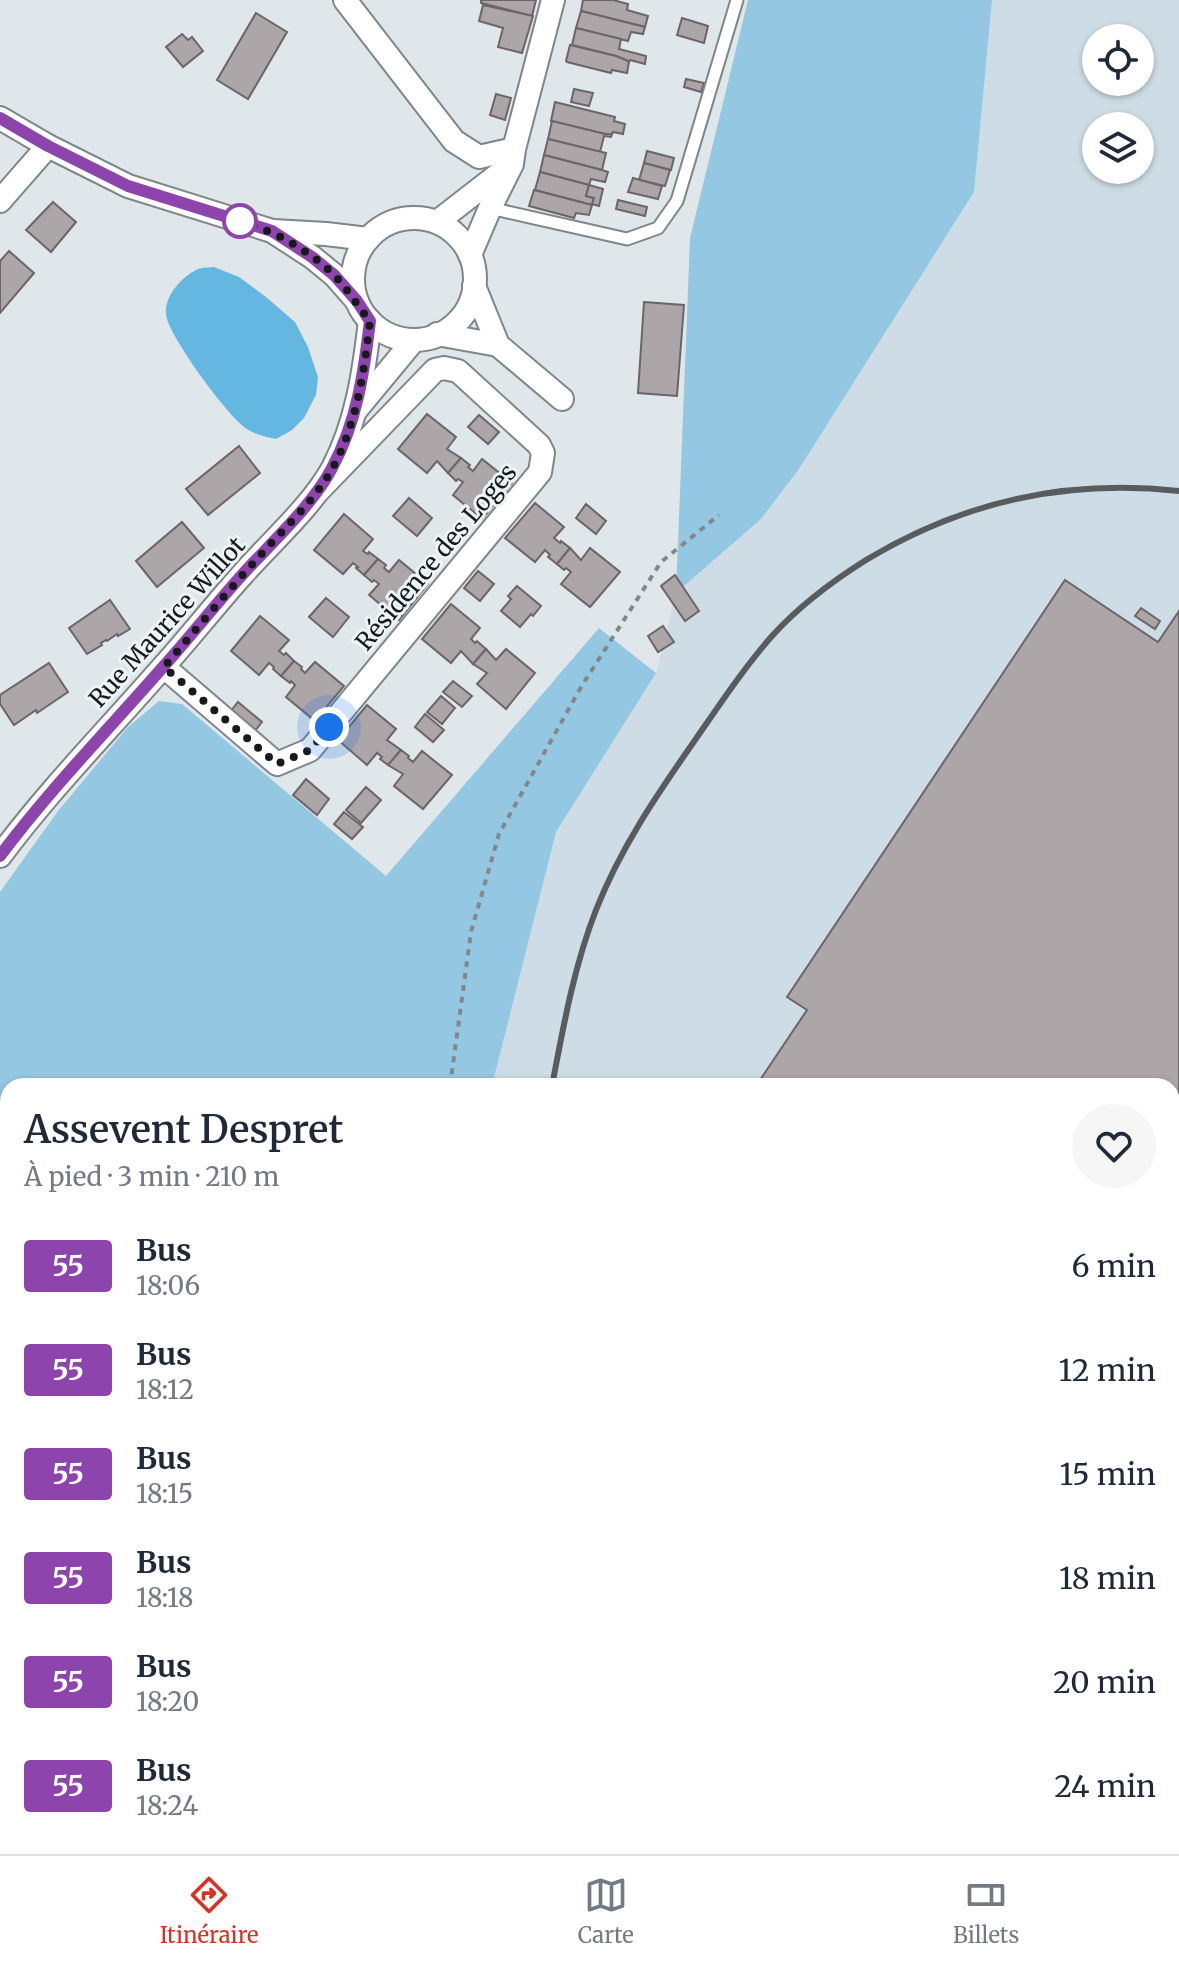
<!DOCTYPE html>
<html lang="fr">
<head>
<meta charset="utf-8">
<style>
	:root { --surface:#fff; --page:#f6f6f7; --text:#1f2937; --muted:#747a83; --line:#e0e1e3; --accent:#d93025 }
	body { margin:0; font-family:Merriweather,serif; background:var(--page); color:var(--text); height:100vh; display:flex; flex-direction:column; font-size:30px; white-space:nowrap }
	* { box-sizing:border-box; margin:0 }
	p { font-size:26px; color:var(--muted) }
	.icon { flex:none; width:44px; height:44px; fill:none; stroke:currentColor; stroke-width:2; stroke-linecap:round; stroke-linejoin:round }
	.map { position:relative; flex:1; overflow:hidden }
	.sheet { position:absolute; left:0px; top:1078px; width:1180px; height:776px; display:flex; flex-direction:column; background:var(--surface); border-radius:24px 24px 0 0; box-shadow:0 2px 6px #0004 }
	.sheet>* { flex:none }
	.badge { padding:0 16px; border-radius:6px; font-size:28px; line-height:52px }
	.tools { position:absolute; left:1082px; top:24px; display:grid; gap:16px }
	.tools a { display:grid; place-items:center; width:72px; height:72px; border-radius:50%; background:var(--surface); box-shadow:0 2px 6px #0004; font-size:40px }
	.you { position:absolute; width:40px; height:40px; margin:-20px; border:6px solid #fff; border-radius:50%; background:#1a73e8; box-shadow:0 0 0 12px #1a73e833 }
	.map>.badge { position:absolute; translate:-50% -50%; box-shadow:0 0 0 4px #fff }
	.round { display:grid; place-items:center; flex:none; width:84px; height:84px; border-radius:42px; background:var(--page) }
	.head { display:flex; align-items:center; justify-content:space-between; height:136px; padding:0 24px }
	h1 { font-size:38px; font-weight:600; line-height:60px }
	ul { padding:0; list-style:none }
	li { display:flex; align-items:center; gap:24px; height:104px; padding:0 24px }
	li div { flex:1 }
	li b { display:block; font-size:30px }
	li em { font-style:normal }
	li .badge { min-width:88px; font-weight:700; text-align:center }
	.tab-bar { display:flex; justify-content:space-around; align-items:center; height:112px; border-top:2px solid var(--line); background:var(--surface); font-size:22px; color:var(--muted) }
	.tab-bar a { display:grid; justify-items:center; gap:4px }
	.tab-bar .selected { color:var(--accent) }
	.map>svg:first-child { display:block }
	.built { fill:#cedde5; fill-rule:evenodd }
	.green { fill:#94c7e1 }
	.water { fill:#64b7e0 }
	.building { fill:#ada6a8; stroke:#6c6567; stroke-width:2 }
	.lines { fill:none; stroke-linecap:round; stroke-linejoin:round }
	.lane-casing { stroke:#7f8689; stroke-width:15 }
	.street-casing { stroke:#7f8689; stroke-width:26 }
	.path { stroke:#83878a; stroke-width:4; stroke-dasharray:6 6; stroke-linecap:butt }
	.lane { stroke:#fff; stroke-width:11 }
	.street { stroke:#fff; stroke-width:22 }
	.rail { stroke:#585c5e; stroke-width:6 }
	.line-casing { stroke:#fff; stroke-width:18 }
	.line { stroke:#8e44ad; stroke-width:12 }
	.walk { stroke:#17191a; stroke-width:8; stroke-dasharray:0 14.4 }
	.stop-dot { fill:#fff; stroke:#8e44ad; stroke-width:4 }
	.labels { text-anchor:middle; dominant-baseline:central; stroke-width:6; stroke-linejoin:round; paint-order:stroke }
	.street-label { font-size:24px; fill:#17191a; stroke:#edf4f8 }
</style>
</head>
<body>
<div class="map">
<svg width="1179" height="1854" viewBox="0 0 1179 1854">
	<rect width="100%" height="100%" fill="#e0e7eb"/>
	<g class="built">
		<path d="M 992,0 L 1179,0 L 1179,1854 L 125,1854 L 130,1846 L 1172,1846 L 1172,1086 L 492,1086 L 556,832 L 656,673 L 676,593 L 761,519 L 799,469 L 974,192 ZM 1096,38 L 1140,38 L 1140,82 L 1096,82 ZM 1096,126 L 1140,126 L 1140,170 L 1096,170 Z"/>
		<path d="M 0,1781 L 8,1787 L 8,1846 L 98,1846 L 110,1854 L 0,1854 Z"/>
	</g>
	<g class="green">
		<path d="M 748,0 L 992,0 L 974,192 L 799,469 L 761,519 L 676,593 L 690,238 Z"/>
		<path d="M 599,628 L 656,673 L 556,832 L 492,1086 L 8,1086 L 8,1787 L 0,1781 L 0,892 L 58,811 L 128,727 L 159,701 L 182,704 L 386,876 Z"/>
	</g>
	<path class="water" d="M 214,267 L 239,277 L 266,297 L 295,322 L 308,347 L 318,377 L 316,395 L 304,418 L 292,430 L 276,439 C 266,437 256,435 247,429 C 228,417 173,341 167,319 C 161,300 180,278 196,270 C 201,267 208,268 214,267 Z"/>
	<g class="building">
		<path d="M 481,0 L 536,0 L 532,16 L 481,3 Z"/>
		<path d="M 583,0 L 613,0 L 628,4 L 627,10 L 648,16 L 645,27 L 581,11 Z"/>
		<path d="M 483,5 L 533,16 L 522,53 L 498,47 L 503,28 L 479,21 Z"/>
		<path d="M 581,11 L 645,27 L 643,34 L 631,32 L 628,41 L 576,28 Z"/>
		<path d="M 256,13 L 287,32 L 248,99 L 217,80 Z"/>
		<path d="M 682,18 L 708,26 L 704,43 L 677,35 Z"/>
		<path d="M 576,28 L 621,39 L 619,49 L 646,56 L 645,64 L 630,60 L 629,62 L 616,56 L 572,45 Z"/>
		<path d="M 182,34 L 188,40 L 192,37 L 203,51 L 183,67 L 166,47 Z"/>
		<path d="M 570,45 L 616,56 L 626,60 L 629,62 L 627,73 L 612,70 L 611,73 L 567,62 L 566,61 Z"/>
		<path d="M 686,79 L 704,83 L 701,92 L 684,87 Z"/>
		<path d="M 574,89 L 593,93 L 589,106 L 571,102 Z"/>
		<path d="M 496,94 L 511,98 L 505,120 L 490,115 Z"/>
		<path d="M 555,102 L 615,117 L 614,121 L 625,124 L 623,134 L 613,132 L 612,134 L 605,134 L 551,121 Z"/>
		<path d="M 552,121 L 605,134 L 612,134 L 611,137 L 604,136 L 600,152 L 548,139 Z"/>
		<path d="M 548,139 L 606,153 L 602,170 L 544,155 Z"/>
		<path d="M 647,151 L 674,158 L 671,170 L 644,163 Z"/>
		<path d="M 544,155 L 602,170 L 608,172 L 605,182 L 591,179 L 589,185 L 540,172 Z"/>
		<path d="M 644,163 L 670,170 L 665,186 L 639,180 Z"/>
		<path d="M 540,172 L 589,185 L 586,196 L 594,198 L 592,205 L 535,190 Z"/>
		<path d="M 633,178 L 662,186 L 658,199 L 628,192 Z"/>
		<path d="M 589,185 L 603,189 L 599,206 L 592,204 L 594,198 L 586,196 Z"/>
		<path d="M 534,190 L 592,205 L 589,215 L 576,213 L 574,218 L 529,206 Z"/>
		<path d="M 618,200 L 647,207 L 645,216 L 616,209 Z"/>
		<path d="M 53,202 L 76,222 L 51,252 L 26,230 Z"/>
		<path d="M 9,251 L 34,273 L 0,313 L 0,261 Z"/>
		<path d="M 644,302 L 684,305 L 677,396 L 638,393 Z"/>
		<path d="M 427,414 L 456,437 L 447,449 L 461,458 L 448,473 L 437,461 L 427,473 L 398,449 Z"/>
		<path d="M 479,415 L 499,432 L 488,444 L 468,427 Z"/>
		<path d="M 239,446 L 260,473 L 208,515 L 186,489 Z"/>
		<path d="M 461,458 L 470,465 L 468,467 L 473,471 L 482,459 L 512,483 L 482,519 L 453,495 L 463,482 L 458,479 L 456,481 L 448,473 Z"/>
		<path d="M 409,498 L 432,518 L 417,536 L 393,516 Z"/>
		<path d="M 535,503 L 564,527 L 554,538 L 560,543 L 561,541 L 570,548 L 557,564 L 548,557 L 550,555 L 545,550 L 535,562 L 505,538 Z"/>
		<path d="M 586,504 L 606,521 L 596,534 L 576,518 Z"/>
		<path d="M 344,514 L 373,539 L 363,551 L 368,554 L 369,552 L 378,559 L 364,575 L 356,568 L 358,567 L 353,563 L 343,574 L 314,550 Z"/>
		<path d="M 182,522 L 204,548 L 157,587 L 136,561 Z"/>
		<path d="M 570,548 L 581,560 L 590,548 L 620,572 L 590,607 L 561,584 L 571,572 L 566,568 L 564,570 L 557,564 Z"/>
		<path d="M 378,559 L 386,565 L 384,568 L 389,572 L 399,560 L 428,584 L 399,620 L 369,595 L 379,584 L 374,580 L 372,582 L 364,575 Z"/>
		<path d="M 478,571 L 494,584 L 480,601 L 464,588 Z"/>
		<path d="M 675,575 L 699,611 L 685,621 L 661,586 Z"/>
		<path d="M 1065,580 L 1158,642 L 1179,611 L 1179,1409 L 1172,1419 L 1172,1086 L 756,1086 L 807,1010 L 787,997 Z"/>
		<path d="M 517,586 L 541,606 L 533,616 L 531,614 L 520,627 L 501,611 L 511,599 L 508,596 Z"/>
		<path d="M 326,598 L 349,617 L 333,637 L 309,617 Z"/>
		<path d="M 110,600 L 130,629 L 118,636 L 117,634 L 107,641 L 106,640 L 101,643 L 102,645 L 87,654 L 69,628 Z"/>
		<path d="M 451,604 L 480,628 L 471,639 L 475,643 L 477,641 L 486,649 L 473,664 L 461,651 L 451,663 L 422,639 Z"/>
		<path d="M 1141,608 L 1160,621 L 1155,629 L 1135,616 Z"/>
		<path d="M 260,616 L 289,640 L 279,651 L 284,655 L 286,653 L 294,661 L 281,676 L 273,669 L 274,667 L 269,663 L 259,675 L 231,651 Z"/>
		<path d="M 663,626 L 674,642 L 658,652 L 648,636 Z"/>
		<path d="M 486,649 L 496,660 L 506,649 L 535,673 L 506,709 L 477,684 L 487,673 L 473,664 Z"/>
		<path d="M 294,661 L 302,667 L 301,669 L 305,673 L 315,662 L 344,686 L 315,721 L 286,697 L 295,685 L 291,681 L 290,683 L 281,676 Z"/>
		<path d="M 49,663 L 68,692 L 37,713 L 36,710 L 14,725 L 0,704 L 0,695 Z"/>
		<path d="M 453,681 L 472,696 L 462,707 L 443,692 Z"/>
		<path d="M 441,696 L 455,708 L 442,724 L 427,712 Z"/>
		<path d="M 238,702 L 262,722 L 254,732 L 230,712 Z"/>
		<path d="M 367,705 L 396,729 L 387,740 L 401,750 L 388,765 L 380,759 L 382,757 L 377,753 L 367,765 L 338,740 Z"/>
		<path d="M 425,714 L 444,730 L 433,742 L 415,727 Z"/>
		<path d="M 401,750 L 409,756 L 408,758 L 413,762 L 422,751 L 452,775 L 423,809 L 394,786 L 403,774 L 388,765 Z"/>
		<path d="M 306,779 L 329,799 L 317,815 L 293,795 Z"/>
		<path d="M 366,787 L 381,800 L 361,823 L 346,810 Z"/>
		<path d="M 344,812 L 363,827 L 352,839 L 334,824 Z"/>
		<path d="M 1179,1643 L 1179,1854 L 1147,1854 L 1153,1846 L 1172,1846 L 1172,1653 Z"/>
		<path d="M 382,1846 L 772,1846 L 767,1854 L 376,1854 Z"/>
		<path d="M 794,1846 L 897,1846 L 899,1847 L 894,1854 L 788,1854 Z"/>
	</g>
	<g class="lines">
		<g class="lane-casing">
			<g id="lane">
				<path d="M 490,208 L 627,239 L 658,228 L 677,201 L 737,0"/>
				<path d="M 1172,1479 L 1179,1469"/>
				<path d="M 923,1854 L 926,1846"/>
			</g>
		</g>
		<g class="street-casing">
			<g id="street">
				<path d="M 345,0 L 454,141 L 479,157 L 514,149"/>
				<path d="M 0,118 L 48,146 L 128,186 L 272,231 L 312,257 L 334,275 L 357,301"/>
				<path d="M 0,201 L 48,146"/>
				<circle cx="414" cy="279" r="61"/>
				<path d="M 437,222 L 508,167"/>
				<path d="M 273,231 L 326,234 L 368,239"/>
				<path d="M 470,255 L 490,208 L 512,164 L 514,149 L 553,0"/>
				<path d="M 474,286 L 498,345 L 562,399"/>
				<path d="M 437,334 L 498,345"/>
				<path d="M 356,410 L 414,340"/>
				<path d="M 164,667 L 277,764 L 310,750 L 540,472 L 543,453 L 539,445 L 458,371 L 444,368 L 435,370 L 319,490"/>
				<path d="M 0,856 C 50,789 108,730 163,667 C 190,637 215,605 242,575 C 271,542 312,506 333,468 C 357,422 364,372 370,321"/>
			</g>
		</g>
		<path class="path" d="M 450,1086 L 471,932 L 499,834 L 581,687 L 661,562 L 719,515"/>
		<use href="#lane" class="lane"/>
		<use href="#street" class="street"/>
		<g class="rail">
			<path d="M 552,1086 C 563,1028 574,966 596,910 C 620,849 656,796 693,743 C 718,707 743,669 772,636 C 800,605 831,582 866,560 C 964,501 1066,479 1179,491"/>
			<path d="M 309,1854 L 315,1846"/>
			<path d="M 329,1854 L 335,1846"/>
			<path d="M 365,1854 L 370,1846"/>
		</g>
	</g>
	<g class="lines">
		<g class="line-casing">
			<path id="line" d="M 0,118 L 48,146 L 128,186 L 272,231 L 312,257 L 334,275 L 357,301 L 370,321 C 364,372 357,422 332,468 C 313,505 271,543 242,575 C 215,605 190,637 163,667 C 108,730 50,789 0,856"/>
		</g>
		<use href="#line" class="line"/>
		<path class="walk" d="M 240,221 C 273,230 312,252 336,277 C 349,291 358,307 370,321 C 364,372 357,424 332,469 C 313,503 282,530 257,559 C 225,594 195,631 164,667 L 277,764 L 310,750 L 329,727"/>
	</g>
	<circle class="stop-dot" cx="240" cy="221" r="16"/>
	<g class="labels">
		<g class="street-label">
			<text transform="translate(436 557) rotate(-50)">Résidence des Loges</text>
			<text transform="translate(167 622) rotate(-48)">Rue Maurice Willot</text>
		</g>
	</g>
</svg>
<div class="tools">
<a><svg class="icon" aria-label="locate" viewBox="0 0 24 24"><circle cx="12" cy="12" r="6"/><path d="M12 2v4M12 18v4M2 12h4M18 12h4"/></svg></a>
<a><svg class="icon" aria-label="layers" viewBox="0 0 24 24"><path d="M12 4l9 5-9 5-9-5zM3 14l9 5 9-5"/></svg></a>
</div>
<div class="you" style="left:329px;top:727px"></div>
<section class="sheet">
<div class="head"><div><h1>Assevent Despret</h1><p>À pied · 3 min · 210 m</p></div><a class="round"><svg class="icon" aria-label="heart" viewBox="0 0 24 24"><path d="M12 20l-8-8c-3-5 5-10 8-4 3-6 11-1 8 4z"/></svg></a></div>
<ul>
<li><span class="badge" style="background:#8e44ad;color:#fff">55</span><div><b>Bus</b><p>18:06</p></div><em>6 min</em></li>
<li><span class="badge" style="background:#8e44ad;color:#fff">55</span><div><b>Bus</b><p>18:12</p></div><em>12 min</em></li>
<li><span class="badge" style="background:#8e44ad;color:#fff">55</span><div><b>Bus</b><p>18:15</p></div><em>15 min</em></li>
<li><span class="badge" style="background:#8e44ad;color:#fff">55</span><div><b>Bus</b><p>18:18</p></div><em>18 min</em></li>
<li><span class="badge" style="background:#8e44ad;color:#fff">55</span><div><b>Bus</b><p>18:20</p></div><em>20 min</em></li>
<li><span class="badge" style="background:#8e44ad;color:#fff">55</span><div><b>Bus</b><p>18:24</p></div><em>24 min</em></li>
</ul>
</section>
</div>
<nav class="tab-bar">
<a class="selected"><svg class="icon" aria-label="directions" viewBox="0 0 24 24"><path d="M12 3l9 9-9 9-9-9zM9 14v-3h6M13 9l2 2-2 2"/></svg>Itinéraire</a>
<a><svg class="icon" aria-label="map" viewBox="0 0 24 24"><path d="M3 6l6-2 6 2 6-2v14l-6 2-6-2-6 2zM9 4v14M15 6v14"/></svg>Carte</a>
<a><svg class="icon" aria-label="tickets" viewBox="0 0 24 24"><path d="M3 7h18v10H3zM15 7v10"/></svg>Billets</a>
</nav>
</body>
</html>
